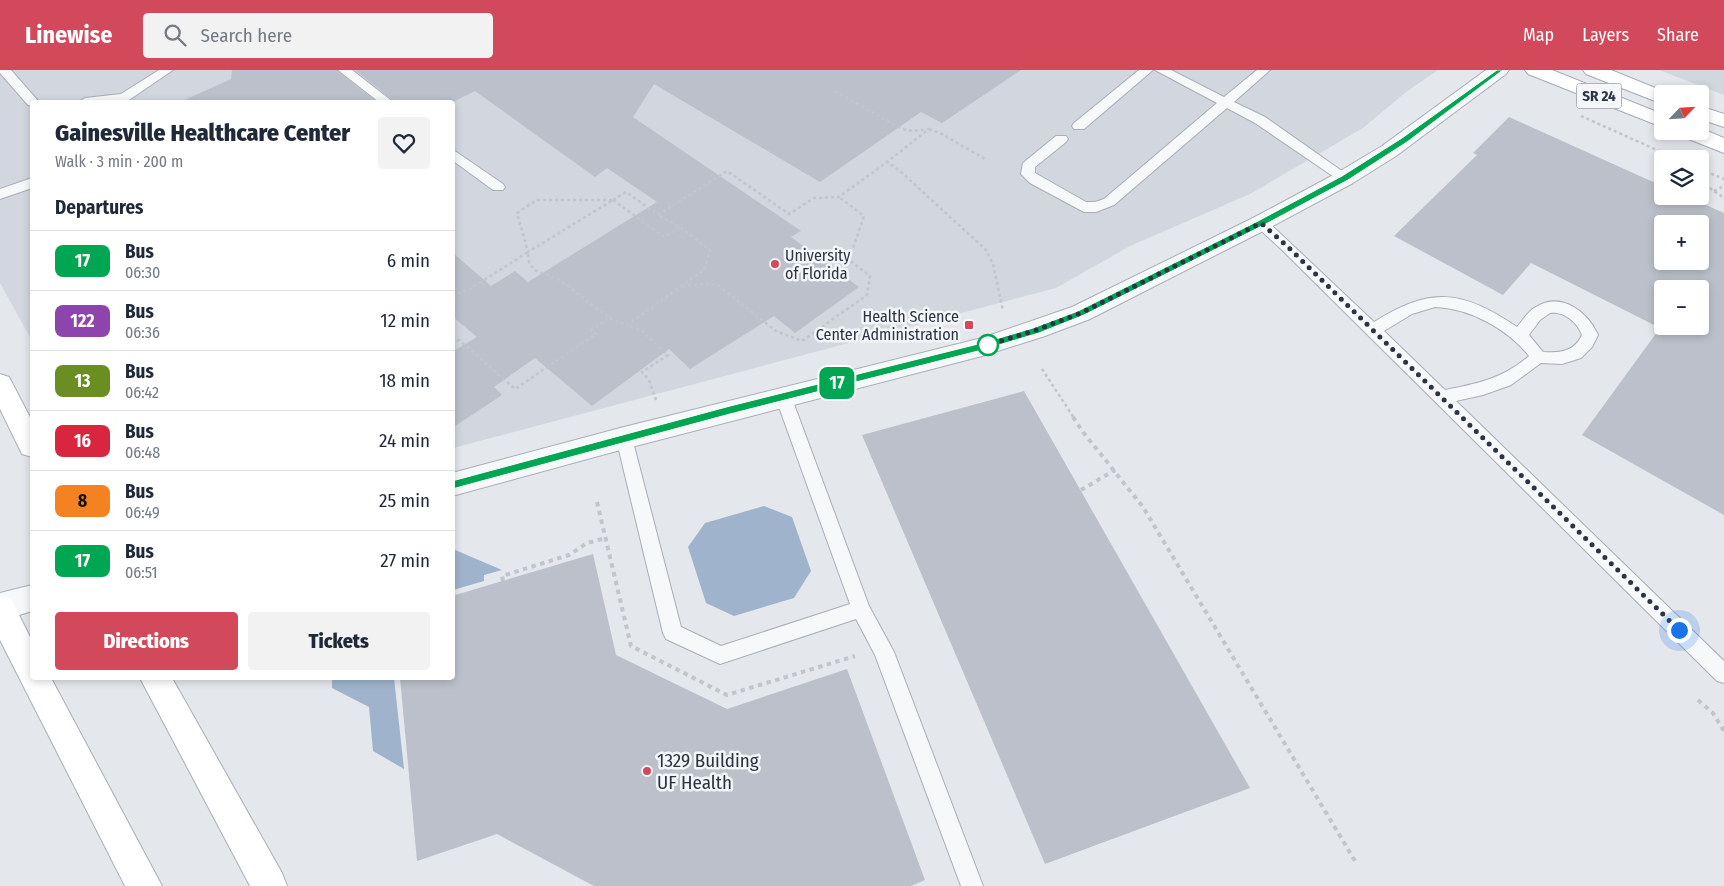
<!DOCTYPE html>
<html lang="en">
<head>
<meta charset="utf-8">
<style>
	:root { --surface:#fff; --page:#f2f2f3; --text:#1f2937; --muted:#747a83; --line:#e0e1e3; --accent:#d1495b }
	body { margin:0; font-family:"Fira Sans Condensed",sans-serif; background:var(--page); color:var(--text); height:100vh; display:flex; flex-direction:column; font-size:19px; white-space:nowrap }
	* { box-sizing:border-box; margin:0 }
	p { font-size:16px; color:var(--muted) }
	.icon { flex:none; width:28px; height:28px; fill:none; stroke:currentColor; stroke-width:2; stroke-linecap:round; stroke-linejoin:round }
	.map { position:relative; flex:1; overflow:hidden }
	.details { position:absolute; left:30px; top:30px; width:425px; height:580px; display:flex; flex-direction:column; background:var(--surface); border-radius:5px; box-shadow:0 2px 8px #0003 }
	.details>* { flex:none }
	.badge { padding:0 10px; border-radius:8px; font-size:18px; line-height:32px }
	.needle { width:32px; rotate:65deg }
	.buttons { position:absolute; left:1654px; top:15px; display:grid; gap:10px }
	.buttons a { display:grid; place-items:center; width:55px; height:55px; border-radius:5px; background:var(--surface); box-shadow:0 2px 8px #0003; font-size:25px }
	.you { position:absolute; width:25px; height:25px; margin:-12px; border:4px solid #fff; border-radius:50%; background:#1a73e8; box-shadow:0 0 0 8px #1a73e833 }
	.map>.badge { position:absolute; translate:-50% -50%; box-shadow:0 0 0 2px #fff }
	h2 { padding:0 25px; font-size:19px; line-height:45px }
	.round { display:grid; place-items:center; flex:none; width:52px; height:52px; border-radius:5px; background:var(--page) }
	.summary { display:flex; align-items:center; justify-content:space-between; height:85px; padding:0 25px }
	h1 { font-size:24px; font-weight:800; line-height:38px }
	.primary-button { display:flex; gap:10px; margin-top:auto; padding:10px 25px }
	.primary-button a { flex:1; height:58px; border-radius:5px; background:var(--accent); color:#fff; font-size:20px; font-weight:800; line-height:58px; text-align:center }
	.primary-button a+a { background:var(--page); color:var(--text) }
	ul { padding:0; list-style:none }
	li { display:flex; align-items:center; gap:15px; height:60px; padding:0 25px; border-top:1px solid var(--line) }
	li div { flex:1 }
	li b { display:block; font-size:19px }
	li em { font-style:normal }
	li .badge { min-width:55px; font-weight:700; text-align:center }
	header { display:flex; align-items:center; gap:30px; box-sizing:border-box; height:70px; padding:0 25px; background:var(--accent); color:#fff }
	header strong { font-size:24px }
	nav { display:flex; gap:28px; margin-inline-start:auto; font-size:18px }
	.search { width:350px; height:45px; background:var(--page); display:flex; align-items:center; gap:12px; box-sizing:border-box; padding:0 18px; border-radius:5px; color:var(--muted); font-size:19px }
	.map>svg:first-child { display:block }
	.built { fill:#d2d6de }
	.water { fill:#9fb4cc }
	.building { fill:#bbc0ca; fill-rule:evenodd }
	.lines { fill:none; stroke-linecap:round; stroke-linejoin:round }
	.service-casing { stroke:#a9aeb7; stroke-width:2 }
	.minor-casing { stroke:#a9aeb7; stroke-width:2 }
	.tertiary-casing { stroke:#a9aeb7; stroke-width:2 }
	.secondary-casing { stroke:#a9aeb7; stroke-width:2 }
	.primary-casing { stroke:#a3abb8; stroke-width:2 }
	.path-far1 { stroke:#c2c5cb; stroke-width:2.5; stroke-dasharray:3 3; stroke-linecap:butt }
	.path { stroke:#c2c5cb; stroke-width:4; stroke-dasharray:4.5 4.5; stroke-linecap:butt }
	.service { fill:#f7f8fa; fill-rule:evenodd }
	.minor { fill:#f7f8fa; fill-rule:evenodd }
	.tertiary { fill:#f7f8fa; fill-rule:evenodd }
	.secondary { fill:#fff; fill-rule:evenodd }
	.primary { fill:#fff; fill-rule:evenodd }
	.line { fill:#00a651; stroke:#fff }
	.walk { stroke:#2b3445; stroke-width:5; stroke-dasharray:0 9 }
	.poi-dot { fill:#d1495b; stroke:#f4f6f9; stroke-width:2 }
	.stop-dot { fill:#fff; stroke:#00a651; stroke-width:2.5 }
	.labels { text-anchor:middle; dominant-baseline:central; stroke-width:5; stroke-linejoin:round; paint-order:stroke }
	.shield { fill:#f4f6f9; stroke:#676e7b; stroke-width:1 }
	.shield-label { font-size:15px; font-weight:bold; fill:#2b3445 }
	.poi-label { font-size:16px; fill:#2b3445; stroke:#f4f6f9; text-anchor:start }
	.near-poi-label { font-size:19px; fill:#2b3445; stroke:#f4f6f9; text-anchor:start }
</style>
</head>
<body>
<header>
<strong>Linewise</strong>
<div class="search"><svg class="icon" aria-label="search" viewBox="0 0 24 24"><circle cx="10" cy="10" r="6"/><path d="M15 15l6 6"/></svg>Search here</div>
<nav><a>Map</a><a>Layers</a><a>Share</a></nav>
</header>
<div class="map">
<svg width="1724" height="816" viewBox="0 0 1724 816">
	<rect width="100%" height="100%" fill="#e4e7ec"/>
	<g class="built">
		<path d="M 0,0 L 1438,0 L 1406,22 L 1363,58 L 1250,124 L 1130,176 L 1056,218 L 453,378 L 452,32 L 32,32 L 32,271 L 0,213 Z"/>
		<path d="M 1659,0 L 1724,0 L 1724,25 Z"/>
	</g>
	<g class="water">
		<path d="M 764,436 L 792,447 L 811,501 L 794,528 L 734,546 L 706,533 L 688,477 L 705,453 Z"/>
		<path d="M 453,479 L 502,500 L 484,505 L 484,511 L 453,520 Z"/>
		<path d="M 332,608 L 394,608 L 404,699 L 373,681 L 369,637 L 332,618 Z"/>
	</g>
	<g class="building">
		<path d="M 232,0 L 336,0 L 377,32 L 180,32 L 231,9 Z"/>
		<path d="M 355,0 L 1021,0 L 942,53 L 921,42 L 820,112 L 654,14 L 633,47 L 801,161 L 791,167 L 859,217 L 795,263 L 774,246 L 690,299 L 669,279 L 592,336 L 535,288 L 494,317 L 502,325 L 452,358 L 452,282 L 477,267 L 452,246 L 452,182 L 491,216 L 515,201 L 528,212 L 657,132 L 607,98 L 595,107 L 475,21 L 453,32 L 395,32 Z"/>
		<path d="M 1509,47 L 1662,116 L 1662,126 L 1686,126 L 1724,143 L 1724,445 L 1582,365 L 1660,258 L 1531,193 L 1503,225 L 1394,166 L 1477,85 L 1473,83 ZM 1662,154 L 1700,154 L 1700,191 L 1662,191 ZM 1662,219 L 1700,219 L 1700,256 L 1662,256 Z"/>
		<path d="M 1024,321 L 1250,718 L 1045,794 L 862,365 Z"/>
		<path d="M 593,484 L 616,585 L 727,639 L 847,599 L 925,810 L 911,816 L 594,816 L 497,764 L 417,791 L 400,608 L 452,608 L 452,526 Z"/>
	</g>
	<g class="lines">
		<g class="service-casing">
			<g id="service">
				<path d="M 0,0 L 11,0 L 39,32 L 32,32 L 32,36 L 28,35 L 0,3 Z"/>
				<path d="M 159,0 L 173,0 L 126,32 L 79,32 L 85,28 L 121,24 Z"/>
				<path d="M 338,0 L 352,0 L 393,32 L 379,32 Z"/>
				<path d="M 1139,0 L 1153,0 L 1084,59 L 1074,59 L 1072,56 L 1074,53 Z"/>
				<path d="M 1155,0 L 1171,0 L 1224,27 L 1257,0 L 1270,0 L 1234,32 L 1265,47 L 1352,108 L 1350,111 L 1340,111 L 1255,53 L 1227,38 L 1114,135 L 1096,142 L 1084,142 L 1030,113 L 1021,104 L 1023,93 L 1056,66 L 1066,66 L 1068,69 L 1066,72 L 1035,97 L 1035,103 L 1086,132 L 1095,132 L 1104,129 L 1217,33 Z"/>
				<path d="M 452,79 L 503,114 L 505,117 L 503,120 L 493,120 L 452,90 Z"/>
				<path d="M 32,108 L 32,118 L 0,129 L 0,119 Z"/>
				<path d="M 1261,148 L 1266,150 L 1374,252 C 1431,216 1462,220 1517,257 C 1523,250 1528,241 1536,237 C 1561,221 1588,242 1598,265 L 1592,277 L 1581,288 L 1562,294 L 1541,293 L 1511,315 L 1483,325 L 1456,331 L 1724,591 L 1724,613 L 1717,611 L 1281,179 L 1256,156 L 1254,153 L 1256,150 ZM 1435,237 C 1469,238 1508,259 1529,286 C 1504,308 1477,314 1445,320 L 1384,261 L 1412,244 ZM 1550,243 C 1564,241 1577,252 1582,265 C 1574,282 1560,283 1543,282 L 1529,265 L 1540,250 Z"/>
				<path d="M 783,320 L 789,321 L 791,326 L 869,536 L 894,582 L 983,816 L 961,816 L 875,585 L 856,549 L 720,594 L 666,569 L 663,563 L 616,368 L 618,363 L 624,361 L 630,363 L 632,368 L 681,557 L 721,576 L 850,534 L 775,326 L 777,321 Z"/>
			</g>
		</g>
		<g class="minor-casing">
			<path id="minor" d="M 32,515 L 32,541 L 0,551 L 0,523 Z"/>
		</g>
		<g class="tertiary-casing">
			<path id="tertiary" d="M 1486,0 L 1509,0 L 1506,4 L 1396,86 L 1353,113 L 1269,158 L 1090,249 L 1045,266 L 982,286 L 624,379 L 452,426 L 452,403 L 624,357 L 982,268 L 1072,237 L 1253,148 L 1337,103 L 1382,76 Z"/>
		</g>
		<g class="secondary-casing">
			<g id="secondary">
				<path d="M 0,304 L 9,307 L 32,351 L 32,387 L 22,384 L 0,339 Z"/>
				<path d="M 0,525 L 11,529 L 32,571 L 32,608 L 51,608 L 162,816 L 125,816 L 0,570 Z"/>
				<path d="M 140,608 L 172,608 L 282,803 L 287,816 L 250,816 Z"/>
			</g>
		</g>
		<g class="primary-casing">
			<g id="primary">
				<path d="M 1525,0 L 1552,0 L 1662,44 L 1662,57 L 1528,4 Z"/>
				<path d="M 1583,0 L 1611,0 L 1670,24 L 1662,24 L 1662,33 L 1655,31 L 1586,4 Z"/>
				<path d="M 1700,36 L 1724,44 L 1724,57 L 1700,49 Z"/>
				<path d="M 1700,58 L 1724,68 L 1724,83 L 1681,66 L 1678,61 L 1700,61 Z"/>
			</g>
		</g>
		<g class="path-far1">
			<path d="M 835,21 L 902,59 L 913,61 L 929,59 L 887,92"/>
			<path d="M 1581,46 L 1677,89"/>
			<path d="M 929,59 L 940,63 L 985,89"/>
			<path d="M 1700,99 L 1724,109"/>
			<path d="M 1700,111 L 1724,128"/>
			<path d="M 1714,121 L 1724,116"/>
			<path d="M 537,130 L 613,130 L 528,182 L 517,143 Z"/>
			<path d="M 613,130 L 664,167 L 680,157 L 658,145"/>
			<path d="M 613,130 L 626,122 L 658,145"/>
			<path d="M 658,145 L 727,101 L 789,144 L 814,128 L 839,127 L 887,92 L 900,101 L 986,180 L 993,194 L 1003,241"/>
			<path d="M 682,216 L 708,214 L 719,216 L 776,261 L 802,271 L 867,225 L 870,206 L 849,190 L 864,146 L 839,127"/>
			<path d="M 452,225 L 470,219 L 528,182 L 529,192 L 534,200 L 560,210 L 609,248 L 627,255"/>
			<path d="M 452,274 L 459,270 L 515,319 L 596,264 L 591,260 L 609,248"/>
			<path d="M 1042,299 L 1074,348"/>
			<path d="M 656,330 L 649,310 L 642,302 L 668,285 L 642,261 L 627,255 L 704,200 L 710,180 L 680,157"/>
		</g>
		<g class="path">
			<path d="M 1073,347 L 1083,362 L 1143,437 L 1355,791"/>
			<path d="M 1081,420 L 1115,400"/>
			<path d="M 597,432 L 631,576 L 727,625 L 855,586"/>
			<path d="M 503,511 L 502,506 L 569,485 L 587,473 L 606,468"/>
			<path d="M 1698,630 L 1713,643 L 1724,661"/>
		</g>
		<use href="#service" class="service"/>
		<use href="#minor" class="minor"/>
		<use href="#tertiary" class="tertiary"/>
		<use href="#secondary" class="secondary"/>
		<use href="#primary" class="primary"/>
	</g>
	<path class="line" d="M 1497,0 L 1503,0 L 1407,72 L 1348,110 L 1264,155 L 1084,245 L 1039,263 L 982,280 L 730,344 L 452,419 L 448,415 L 452,411 L 730,336 L 982,273 L 1033,258 L 1078,241 L 1258,151 L 1342,106 L 1402,68 Z"/>
	<g class="lines">
		<path class="walk" d="M 988,275 L 982,277 L 1036,260 L 1081,243 L 1261,153 L 1286,175 L 1679,560"/>
	</g>
	<g class="poi-dot">
		<circle cx="775" cy="194" r="5"/>
		<rect x="964" y="250" width="10" height="10" rx="2.5"/>
		<circle cx="647" cy="701" r="5"/>
	</g>
	<circle class="stop-dot" cx="988" cy="275" r="10"/>
	<g class="labels">
		<rect class="shield" x="1576.5" y="13.5" width="45" height="25" rx="4"/>
		<g class="shield-label">
			<text x="1599" y="26">SR 24</text>
		</g>
		<g class="poi-label">
			<text x="785" y="185">University<tspan x="785" dy="18">of Florida</tspan></text>
			<text x="959" y="246" text-anchor="end">Health Science<tspan x="959" dy="18">Center Administration</tspan></text>
		</g>
		<g class="near-poi-label">
			<text x="657" y="690">1329 Building<tspan x="657" dy="22">UF Health</tspan></text>
		</g>
	</g>
</svg>
<div class="buttons">
<a><svg class="needle" viewBox="-14 -14 28 28"><path d="M0-13l5 13h-10z" fill="#e53935"/><path d="M0 13l5-13h-10z" fill="#747a83"/></svg></a>
<a><svg class="icon" aria-label="layers" viewBox="0 0 24 24"><path d="M12 4l9 5-9 5-9-5zM3 14l9 5 9-5"/></svg></a>
<a>+</a>
<a>−</a>
</div>
<div class="you" style="left:1679px;top:560px"></div>
<b class="badge" style="left:837px;top:313px;background:#00a651;color:#fff">17</b>
<section class="details">
<div class="summary"><div><h1>Gainesville Healthcare Center</h1><p>Walk · 3 min · 200 m</p></div><a class="round"><svg class="icon" aria-label="heart" viewBox="0 0 24 24"><path d="M12 20l-8-8c-3-5 5-10 8-4 3-6 11-1 8 4z"/></svg></a></div>
<h2>Departures</h2>
<ul>
<li><span class="badge" style="background:#00a651;color:#fff">17</span><div><b>Bus</b><p>06:30</p></div><em>6 min</em></li>
<li><span class="badge" style="background:#8e44ad;color:#fff">122</span><div><b>Bus</b><p>06:36</p></div><em>12 min</em></li>
<li><span class="badge" style="background:#6b8e23;color:#fff">13</span><div><b>Bus</b><p>06:42</p></div><em>18 min</em></li>
<li><span class="badge" style="background:#d7263d;color:#fff">16</span><div><b>Bus</b><p>06:48</p></div><em>24 min</em></li>
<li><span class="badge" style="background:#f58220;color:#111">8</span><div><b>Bus</b><p>06:49</p></div><em>25 min</em></li>
<li><span class="badge" style="background:#00a651;color:#fff">17</span><div><b>Bus</b><p>06:51</p></div><em>27 min</em></li>
</ul>
<div class="primary-button"><a>Directions</a><a>Tickets</a></div>
</section>
</div>
</body>
</html>
